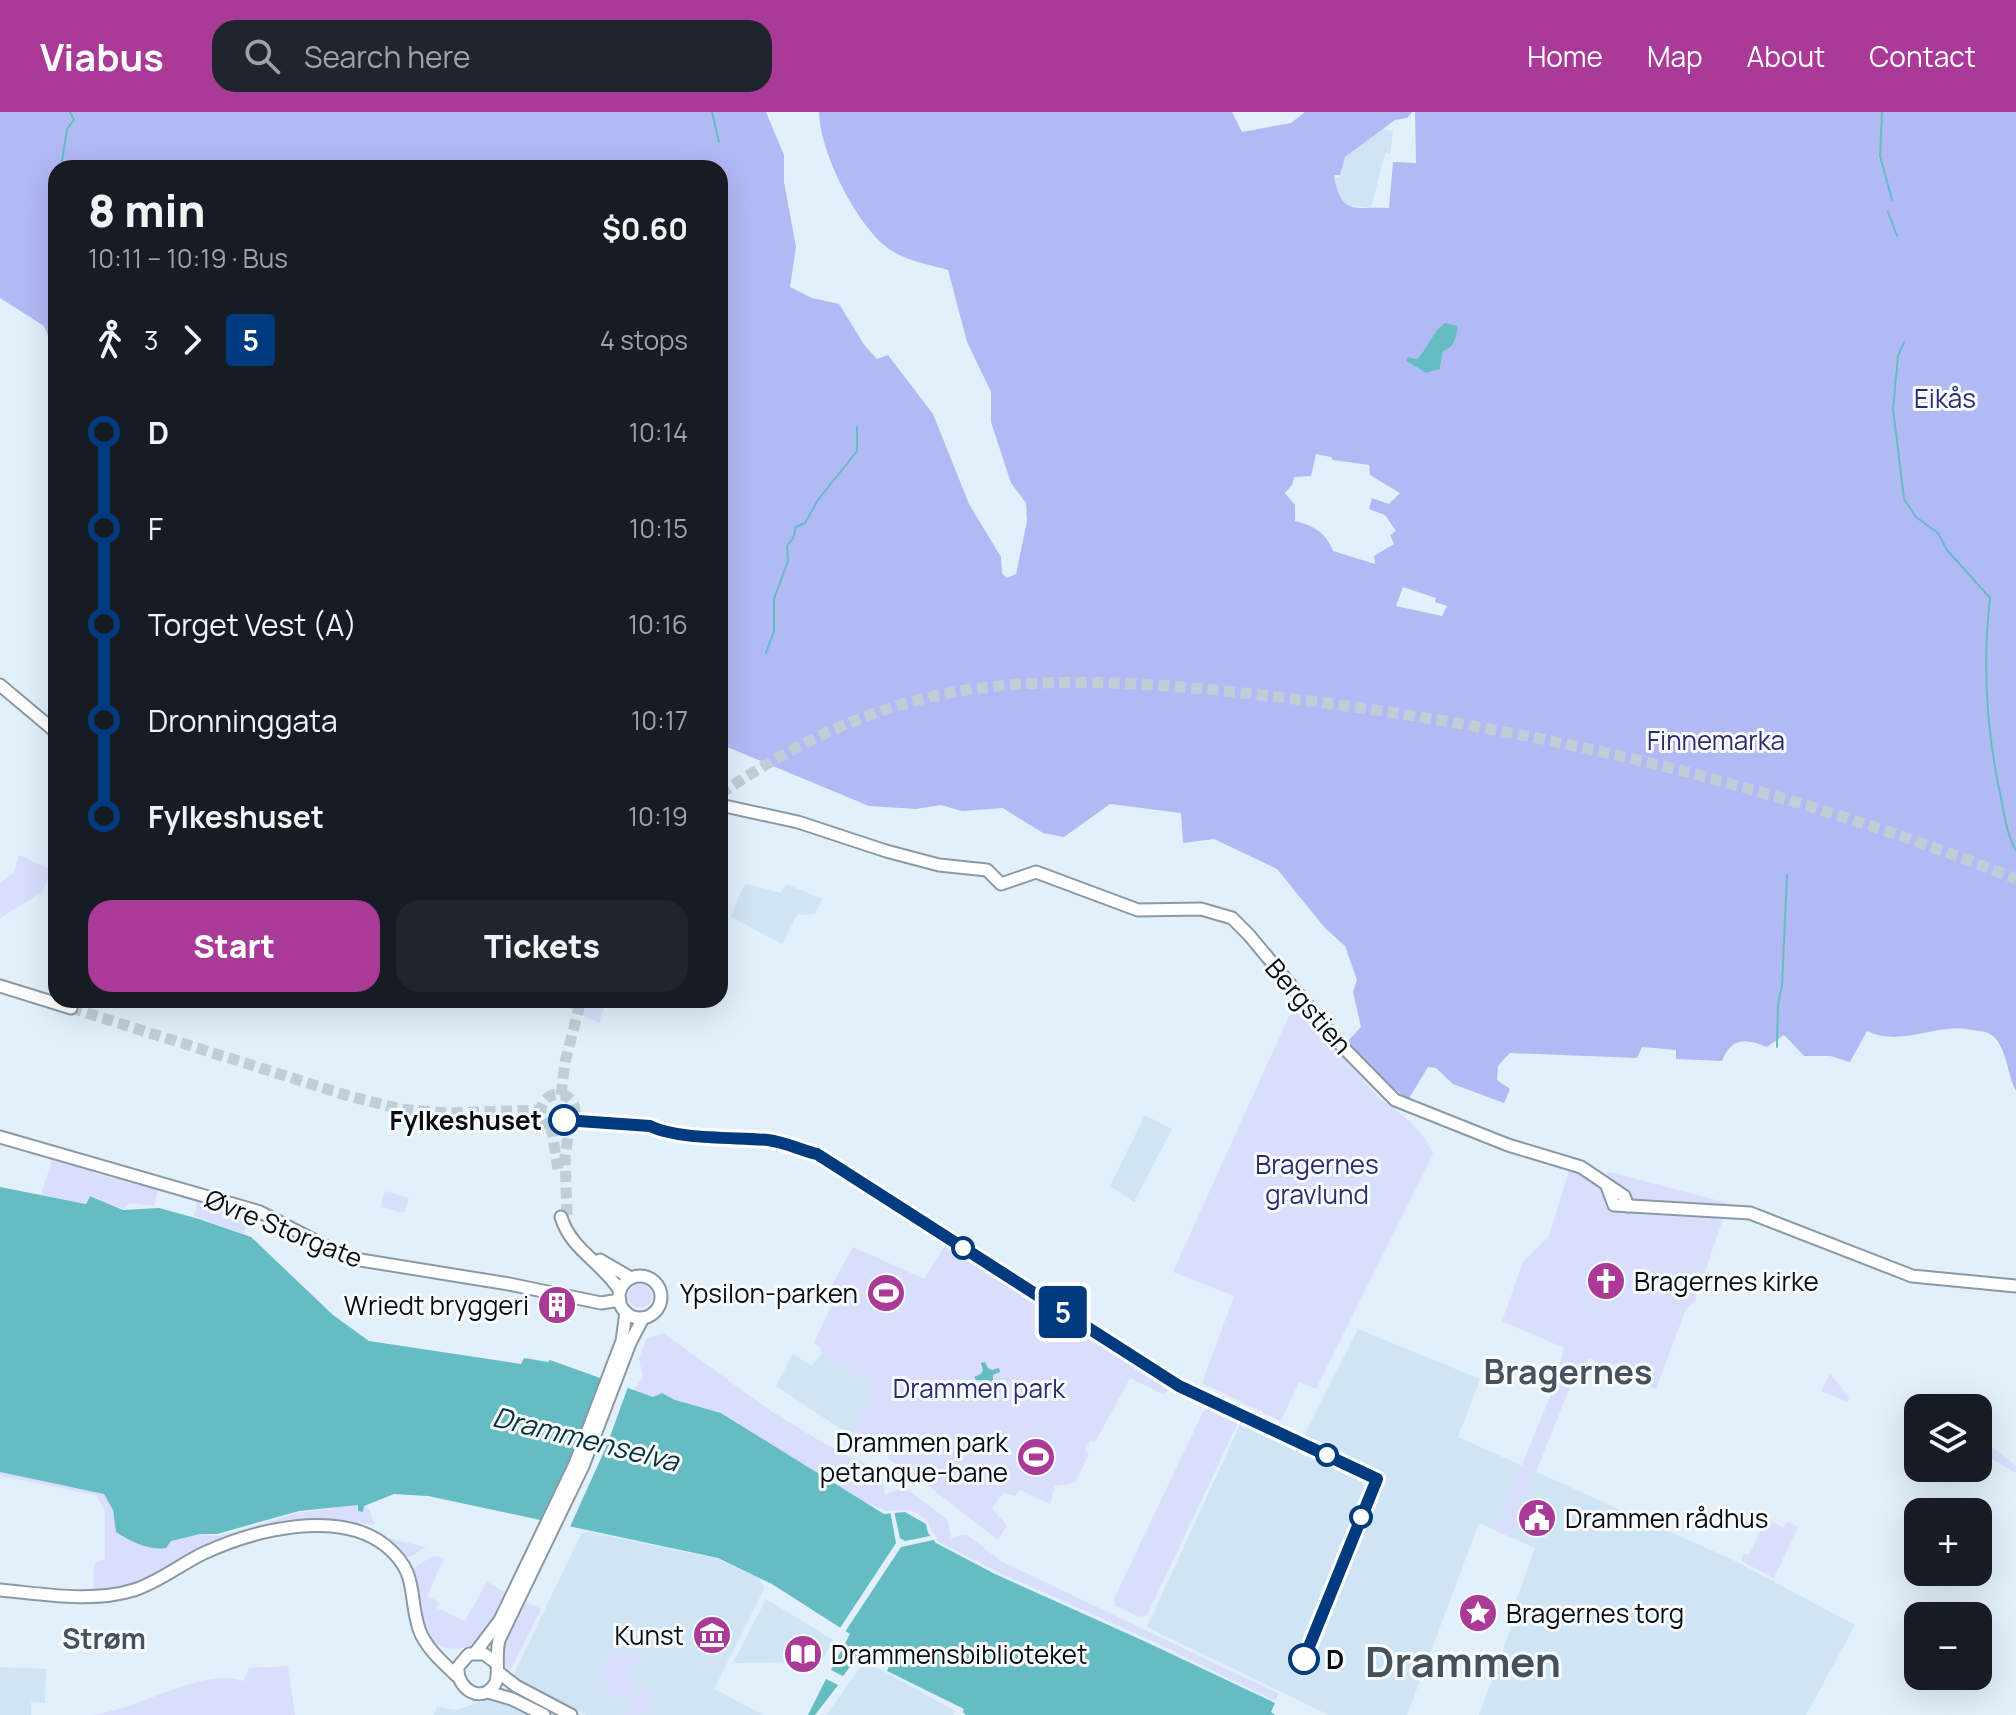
<!DOCTYPE html>
<html lang="en">
<head>
<meta charset="utf-8">
<style>
	:root { --surface:#171b24; --page:#20242c; --text:#f1f3f6; --muted:#9ea1a6; --accent:#aa3a97 }
	body { margin:0; font-family:Manrope,sans-serif; background:var(--page); color:var(--text); height:100vh; display:flex; flex-direction:column; font-size:30px; white-space:nowrap }
	* { box-sizing:border-box; margin:0 }
	p { font-size:26px; color:var(--muted) }
	.icon { flex:none; width:44px; height:44px; fill:none; stroke:currentColor; stroke-width:2; stroke-linecap:round; stroke-linejoin:round }
	.map { position:relative; flex:1; overflow:hidden }
	.drawer { position:absolute; left:48px; top:48px; width:680px; height:848px; display:flex; flex-direction:column; background:var(--surface); border-radius:24px; box-shadow:0 8px 32px #0002 }
	.drawer>* { flex:none }
	.badge { padding:0 16px; border-radius:6px; font-size:28px; line-height:52px }
	.controls { position:absolute; left:1904px; top:1282px; display:grid; gap:16px }
	.controls a { display:grid; place-items:center; width:88px; height:88px; border-radius:16px; background:var(--surface); box-shadow:0 8px 32px #0002; font-size:40px }
	.map>.badge { position:absolute; translate:-50% -50%; box-shadow:0 0 0 4px #fff }
	.legs { display:flex; align-items:center; gap:12px; height:88px; padding:0 40px; font-size:26px }
	.legs p { margin-inline-start:auto }
	.headline { display:flex; align-items:center; justify-content:space-between; height:136px; padding:0 40px }
	h1 { font-size:44px; font-weight:800; line-height:60px }
	.cta { display:flex; gap:16px; margin-top:auto; padding:16px 40px }
	.cta a { flex:1; height:92px; border-radius:24px; background:var(--accent); color:#fff; font-size:32px; font-weight:800; line-height:92px; text-align:center }
	.cta a+a { background:var(--page); color:var(--text) }
	ul { padding:0 40px; list-style:none }
	li { display:flex; align-items:center; gap:28px; height:96px; font-size:30px }
	li i { display:grid; place-items:center; width:12px; height:100%; margin:0 10px; background:currentColor }
	li i::after { content:''; width:20px; height:20px; margin:-10px; border:6px solid; border-radius:50%; background:var(--surface) }
	li p { margin-inline-start:auto }
	li:first-child i { background:linear-gradient(#0000 50%,currentColor 0) }
	li:last-child i { background:linear-gradient(currentColor 50%,#0000 0) }
	header { display:flex; align-items:center; gap:48px; box-sizing:border-box; height:112px; padding:0 40px; background:var(--accent); color:#fff }
	header strong { font-size:38px }
	nav { display:flex; gap:44px; margin-inline-start:auto; font-size:28px }
	.search { width:560px; height:72px; background:var(--page); display:flex; align-items:center; gap:20px; box-sizing:border-box; padding:0 28px; border-radius:24px; color:var(--muted); font-size:30px }
	.map>svg:first-child { display:block }
	.built { fill:#cfe4f4 }
	.green { fill:#d9defd }
	.forest { fill:#b2baf6; fill-rule:evenodd }
	.water { fill:#65bcc3 }
	.pier { fill:#e1f0fb }
	.lines { fill:none; stroke-linecap:round; stroke-linejoin:round }
	.stream { stroke:#65bcc3; stroke-width:2 }
	.major-tunnel { stroke:#c0ced8; stroke-width:11; stroke-dasharray:11 5.5; stroke-linecap:butt }
	.major-casing { stroke:#8b99a3; stroke-width:15 }
	.major { stroke:#fff; stroke-width:11 }
	.line-1-casing { stroke:#fff; stroke-width:18 }
	.line-1 { stroke:#003b80; stroke-width:12 }
	.stop-1-dot { fill:#fff; stroke:#003b80; stroke-width:4 }
	.labels { text-anchor:middle; dominant-baseline:central; stroke-width:6; stroke-linejoin:round; paint-order:stroke }
	.park-label { font-size:26px; fill:#2d2c70; stroke:#f8fbfd }
	.street-label { font-size:26px; fill:#080c10; stroke:#f8fbfd }
	.stop-label { font-size:26px; font-weight:bold; fill:#080c10; stroke:#f8fbfd; text-anchor:end }
	.poi-label { font-size:26px; fill:#080c10; stroke:#f8fbfd; text-anchor:start }
	.water-label { font-size:28px; font-style:italic; fill:#063236; stroke:#f8fbfd }
	.neighbourhood-label { font-size:28px; font-weight:bold; fill:#46525b; stroke:#f8fbfd }
	.district-label { font-size:34px; font-weight:bold; fill:#46525b; stroke:#f8fbfd }
	.town-label { font-size:42px; font-weight:bold; fill:#46525b; stroke:#f8fbfd }
</style>
</head>
<body>
<header>
<strong>Viabus</strong>
<div class="search"><svg class="icon" aria-label="search" viewBox="0 0 24 24"><circle cx="10" cy="10" r="6"/><path d="M15 15l6 6"/></svg>Search here</div>
<nav><a>Home</a><a>Map</a><a>About</a><a>Contact</a></nav>
</header>
<div class="map">
<svg width="2016" height="1603" viewBox="0 0 2016 1603">
	<rect width="100%" height="100%" fill="#e1f0fb"/>
	<g class="built">
		<path d="M 1382,17 L 1393,19 L 1390,42 L 1385,41 L 1371,96 L 1348,93 L 1338,84 L 1335,65 L 1340,65 L 1344,46 Z"/>
		<path d="M 746,772 L 781,781 L 786,772 L 822,787 L 815,802 L 797,803 L 782,832 L 731,805 L 741,779 Z"/>
		<path d="M 1145,1003 L 1172,1017 L 1134,1090 L 1110,1074 Z"/>
		<path d="M 1358,1217 L 1480,1267 L 1458,1325 L 1733,1448 L 1855,1513 L 1806,1603 L 1479,1603 L 1511,1516 L 1509,1509 L 1535,1436 L 1479,1411 L 1407,1603 L 1329,1603 L 1147,1515 L 1244,1304 L 1301,1330 Z"/>
		<path d="M 793,1242 L 811,1254 L 822,1242 L 869,1269 L 873,1278 L 851,1320 L 841,1317 L 776,1274 Z"/>
		<path d="M 589,1420 L 718,1447 L 760,1467 L 764,1477 L 714,1577 L 764,1603 L 587,1603 L 513,1564 L 581,1422 Z"/>
		<path d="M 766,1487 L 833,1528 L 821,1550 L 733,1551 Z"/>
		<path d="M 865,1549 L 955,1599 L 953,1603 L 826,1603 Z"/>
		<path d="M 0,1555 L 46,1557 L 45,1591 L 31,1590 L 31,1603 L 0,1603 Z"/>
		<path d="M 487,1588 L 498,1588 L 528,1603 L 434,1603 L 437,1595 L 456,1598 Z"/>
	</g>
	<g class="green">
		<path d="M 19,743 L 52,758 L 42,780 L 0,806 L 0,771 L 14,760 Z"/>
		<path d="M 553,888 L 606,888 L 599,911 Z"/>
		<path d="M 1301,897 L 1380,987 C 1400,999 1425,1020 1433,1042 L 1316,1277 L 1299,1270 L 1281,1309 L 1202,1271 L 1234,1184 L 1173,1160 L 1289,904 Z"/>
		<path d="M 53,1045 L 91,1056 L 92,1061 L 158,1078 L 154,1094 L 130,1091 L 123,1097 L 90,1083 L 85,1091 L 41,1083 Z"/>
		<path d="M 1571,1052 L 1599,1066 L 1610,1060 L 1727,1091 L 1726,1098 L 1695,1189 L 1686,1197 L 1656,1277 L 1589,1246 L 1568,1280 L 1510,1425 L 1495,1418 L 1554,1275 L 1564,1236 L 1502,1209 L 1523,1150 L 1549,1124 Z"/>
		<path d="M 385,1079 L 409,1086 L 404,1101 L 380,1095 Z"/>
		<path d="M 198,1087 L 250,1103 L 244,1122 L 194,1104 Z"/>
		<path d="M 945,1133 L 963,1144 L 965,1141 L 1169,1274 L 1165,1283 L 1130,1266 L 1095,1330 L 1090,1329 L 1085,1339 L 1089,1342 L 1075,1371 L 1055,1374 L 1050,1392 L 1019,1378 L 1015,1384 L 1003,1381 L 992,1396 L 1007,1414 L 998,1428 L 931,1376 L 889,1347 L 885,1327 L 851,1320 L 873,1278 L 866,1274 L 868,1269 L 822,1242 L 820,1235 L 814,1231 L 832,1192 L 826,1184 L 853,1135 L 924,1167 Z"/>
		<circle cx="640" cy="1184" r="12"/>
		<path d="M 663,1221 L 771,1299 L 825,1332 L 881,1359 L 885,1382 L 905,1376 L 948,1408 L 951,1426 L 966,1422 L 1001,1449 L 1279,1582 L 1275,1589 L 1154,1530 L 998,1460 L 937,1429 L 927,1409 L 917,1401 L 909,1398 L 887,1399 L 859,1388 L 722,1301 L 675,1288 L 662,1281 L 653,1285 L 633,1278 L 643,1266 L 639,1247 L 646,1227 Z"/>
		<path d="M 1830,1261 L 1849,1286 L 1848,1290 L 1821,1279 Z"/>
		<path d="M 1208,1296 L 1234,1304 L 1237,1313 L 1147,1503 L 1139,1505 L 1116,1494 L 1114,1487 L 1203,1300 Z"/>
		<path d="M 1978,1324 L 2016,1354 L 2016,1361 L 1978,1339 Z"/>
		<path d="M 0,1360 L 105,1382 L 113,1398 L 116,1420 L 170,1429 L 200,1422 L 219,1424 L 298,1401 L 358,1393 L 363,1399 L 364,1394 L 369,1397 L 375,1413 L 310,1407 L 285,1410 L 209,1431 L 145,1467 L 121,1475 L 93,1477 L 94,1452 L 105,1447 L 105,1399 L 96,1383 L 0,1364 Z"/>
		<path d="M 1767,1406 L 1783,1416 L 1787,1410 L 1798,1415 L 1774,1466 L 1743,1450 L 1741,1447 L 1744,1441 L 1749,1443 Z"/>
		<path d="M 387,1426 L 426,1435 L 410,1445 L 404,1444 Z"/>
		<path d="M 437,1444 L 444,1447 L 427,1484 L 439,1490 L 437,1496 L 465,1509 L 487,1470 L 507,1481 L 485,1522 L 472,1533 L 459,1537 L 445,1536 L 435,1531 L 425,1521 L 414,1456 L 431,1445 Z"/>
		<path d="M 525,1489 L 541,1497 L 509,1561 L 502,1548 L 504,1527 L 507,1528 Z"/>
		<path d="M 614,1534 L 644,1550 L 628,1555 L 633,1579 L 628,1588 L 612,1581 L 597,1566 Z"/>
		<path d="M 288,1554 L 295,1603 L 88,1603 C 137,1601 196,1555 244,1569 L 249,1556 Z"/>
		<path d="M 640,1576 L 653,1583 L 642,1603 L 626,1603 Z"/>
	</g>
	<path class="forest" d="M 0,0 L 766,0 L 784,43 L 784,70 L 796,135 L 790,175 L 812,186 L 839,192 L 865,234 L 877,247 L 888,243 L 933,302 L 969,392 L 1001,445 L 1002,461 L 1007,466 L 1016,462 L 1027,409 L 1026,391 L 1011,371 L 1006,356 L 991,310 L 991,280 L 967,230 L 948,158 C 927,152 901,148 884,133 C 854,107 820,40 819,0 L 1232,0 L 1242,20 L 1291,11 L 1305,0 L 1412,0 L 1407,6 L 1395,8 L 1345,45 L 1340,63 L 1334,63 C 1341,105 1355,94 1389,96 L 1393,50 L 1416,51 L 1415,0 L 2016,0 L 2016,979 C 2007,963 2007,932 1990,922 C 1986,919 1977,919 1972,918 C 1935,910 1901,936 1867,919 L 1850,950 L 1830,944 L 1804,944 L 1784,923 L 1767,935 C 1746,926 1731,925 1722,949 L 1676,947 L 1676,938 L 1642,935 L 1637,946 L 1510,941 L 1498,954 L 1497,968 L 1510,977 L 1504,991 L 1453,972 L 1436,956 L 1428,955 L 1408,988 L 1378,963 L 1347,930 L 1361,915 L 1353,880 L 1357,868 L 1345,834 L 1325,816 L 1277,757 L 1214,727 L 1183,731 L 1181,701 L 1110,692 L 1064,725 L 1043,721 L 1003,696 L 962,699 L 941,693 L 916,697 L 869,694 L 720,632 L 720,56 L 56,56 L 56,242 L 44,214 L 0,186 ZM 1437,222 L 1443,239 L 1440,257 L 1426,261 L 1406,249 L 1409,245 L 1417,247 ZM 1316,342 L 1331,345 L 1333,348 L 1369,353 L 1370,363 L 1400,381 L 1389,392 L 1372,386 L 1369,397 L 1385,403 L 1396,419 L 1390,423 L 1394,432 L 1374,444 L 1375,452 L 1333,439 C 1327,421 1312,413 1295,409 L 1295,393 L 1285,381 L 1292,373 L 1294,365 L 1311,364 ZM 1403,475 L 1436,486 L 1435,490 L 1447,494 L 1442,504 L 1396,494 Z"/>
	<g class="water">
		<path d="M 1445,211 L 1458,214 C 1456,225 1455,235 1443,239 L 1440,257 L 1426,261 L 1406,249 L 1408,245 L 1417,247 C 1428,236 1433,219 1445,211 Z"/>
		<path d="M 0,1075 L 86,1092 L 90,1084 L 123,1098 L 159,1096 L 199,1107 L 251,1125 L 333,1203 L 369,1229 L 521,1252 L 524,1246 L 548,1250 L 550,1248 L 653,1285 L 662,1281 L 675,1288 L 721,1301 L 884,1402 L 905,1400 L 926,1412 L 928,1421 L 936,1431 L 995,1462 L 1144,1529 L 1275,1591 L 1271,1600 L 1275,1603 L 966,1603 L 963,1600 L 964,1597 L 887,1559 L 890,1552 L 865,1539 L 861,1540 L 843,1564 L 831,1558 L 850,1522 L 772,1472 L 718,1446 L 428,1384 L 394,1382 L 364,1394 L 363,1400 L 358,1399 L 358,1393 L 299,1399 L 217,1422 L 200,1422 L 171,1429 L 166,1436 C 149,1439 130,1429 116,1420 L 113,1398 L 104,1382 L 0,1360 Z"/>
		<path d="M 985,1250 L 988,1256 L 992,1258 L 999,1256 L 1000,1260 L 993,1263 L 993,1274 L 989,1275 L 987,1269 L 976,1268 L 974,1265 L 981,1262 L 983,1258 L 981,1251 Z"/>
		<path d="M 826,1567 L 838,1573 L 815,1603 L 808,1603 Z"/>
	</g>
	<g class="pier">
		<path d="M 605,1264 L 629,1272 L 607,1333 L 569,1417 L 543,1412 L 571,1351 Z"/>
		<path d="M 890,1398 L 894,1399 L 900,1426 L 905,1429 L 935,1423 L 938,1427 L 901,1435 L 845,1520 L 840,1516 L 896,1431 Z"/>
	</g>
	<g class="lines">
		<g class="stream">
			<path d="M 712,0 L 719,30"/>
			<path d="M 1882,0 L 1880,44 L 1892,88"/>
			<path d="M 61,56 L 67,17 L 74,8 L 70,0"/>
			<path d="M 56,74 L 56,78"/>
			<path d="M 1888,100 L 1897,124"/>
			<path d="M 1904,230 L 1898,244 L 1893,297 L 1904,387 L 1916,405 L 1938,421 L 1947,438 L 1990,486 C 1982,554 1987,624 2002,691 C 2005,708 2008,724 2016,739"/>
			<path d="M 766,541 L 774,519 L 774,487 L 788,449 L 787,434 L 793,426 L 796,415 L 805,411 L 818,388 L 857,339 L 857,315"/>
			<path d="M 1777,935 L 1778,892 L 1782,874 L 1787,763"/>
		</g>
		<g class="major-tunnel">
			<path d="M 720,682 C 780,641 843,608 914,589 C 1024,559 1158,571 1270,584 C 1525,614 1777,671 2016,767"/>
			<path d="M 71,896 L 349,984 L 400,997 L 446,1001 L 542,998"/>
			<circle cx="558" cy="999" r="17"/>
			<path d="M 561,983 L 565,950 L 581,888"/>
			<path d="M 551,1014 L 558,1057"/>
			<path d="M 567,1103 L 565,1045 L 570,1011"/>
		</g>
		<g class="major-casing">
			<g id="major">
				<path d="M 0,573 L 56,620"/>
				<path d="M 720,693 L 798,710 L 886,739 L 939,753 L 987,758 L 1001,772 L 1036,760 L 1138,798 L 1201,797 L 1232,806 L 1249,823 L 1338,930 L 1395,988 L 1508,1033 L 1581,1055 L 1624,1084 L 1628,1094"/>
				<path d="M 0,874 L 71,896"/>
				<path d="M 0,1025 L 260,1100 L 348,1146 L 509,1172 L 601,1191 L 620,1188"/>
				<path d="M 1607,1074 L 1614,1093 L 1750,1101 L 1912,1164 L 2016,1174"/>
				<path d="M 561,1105 C 571,1138 602,1150 620,1179"/>
				<path d="M 600,1148 L 631,1166"/>
				<circle cx="640" cy="1185" r="21"/>
				<path d="M 0,1478 C 43,1482 92,1491 134,1478 C 159,1470 181,1452 204,1441 C 254,1418 339,1396 386,1434 C 419,1461 408,1483 419,1517 C 425,1535 443,1551 457,1564"/>
				<path d="M 475,1541 L 500,1508 L 575,1352 L 622,1229 L 626,1200"/>
				<path d="M 495,1550 L 484,1542 L 469,1542 L 458,1555 C 456,1577 482,1593 495,1572 C 500,1564 495,1543 499,1528 L 583,1354 L 630,1231 L 643,1206"/>
				<path d="M 498,1560 L 516,1574 L 571,1603"/>
				<path d="M 488,1580 L 512,1587 L 544,1603"/>
			</g>
		</g>
		<use href="#major" class="major"/>
	</g>
	<g class="lines">
		<g class="line-1-casing">
			<path id="line-1" d="M 564,1008 L 650,1014 C 678,1028 736,1025 768,1028 C 785,1030 800,1038 817,1042 L 1179,1274 L 1377,1367 L 1304,1547"/>
		</g>
		<use href="#line-1" class="line-1"/>
	</g>
	<defs>
		<g id="church-disc" transform="scale(2)"><circle r="9.5" fill="#aa3a97" stroke="#f8fbfd"/><path d="M-1.2-6h2.4v3.5h3.3v2.4h-3.3V6h-2.4V-.1h-3.3v-2.4h3.3Z" fill="#fff"/></g>
		<g id="stadium-disc" transform="scale(2)"><circle r="9.5" fill="#aa3a97" stroke="#f8fbfd"/><path d="M0-5a6.5 5 0 1 0 0 10a6.5 5 0 1 0 0-10ZM-3.5-1.8h7v3.6h-7Z" fill="#fff"/></g>
		<g id="building-disc" transform="scale(2)"><circle r="9.5" fill="#aa3a97" stroke="#f8fbfd"/><path d="M-4-6H4V6H1V3H-1V6H-4ZM-2.5-4.3h1.7v1.8h-1.7ZM.8-4.3h1.7v1.8H.8ZM-2.5-1h1.7V.8h-1.7ZM.8-1h1.7V.8H.8Z" fill="#fff"/></g>
		<g id="civic-disc" transform="scale(2)"><circle r="9.5" fill="#aa3a97" stroke="#f8fbfd"/><path d="M-.6-6.5H3V-4.5H.6V-3L4-1V1h2V6H-6V1h2V-1L-.6-3ZM-1.2 2.5V6h2.4V2.5Z" fill="#fff"/></g>
		<g id="sight-disc" transform="scale(2)"><circle r="9.5" fill="#aa3a97" stroke="#f8fbfd"/><path d="M0-6L1.8-2.2L6-1.7L2.9 1.2L3.7 5.4L0 3.3L-3.7 5.4L-2.9 1.2L-6-1.7L-1.8-2.2Z" fill="#fff"/></g>
		<g id="museum-disc" transform="scale(2)"><circle r="9.5" fill="#aa3a97" stroke="#f8fbfd"/><path d="M0-6L6-3V-2H-6V-3ZM-5-1h2V3h-2ZM-1-1h2V3h-2ZM3-1h2V3H3ZM-6 4H6V6H-6Z" fill="#fff"/></g>
		<g id="library-disc" transform="scale(2)"><circle r="9.5" fill="#aa3a97" stroke="#f8fbfd"/><path d="M-6-4Q-3-5.5-.7-3.5V5Q-3 3-6 4ZM6-4Q3-5.5 .7-3.5V5Q3 3 6 4Z" fill="#fff"/></g>
	</defs>
	<g fill-rule="evenodd">
		<use href="#church-disc" x="1606" y="1169"/>
		<use href="#stadium-disc" x="886" y="1181"/>
		<use href="#building-disc" x="557" y="1193"/>
		<use href="#stadium-disc" x="1036" y="1345"/>
		<use href="#civic-disc" x="1537" y="1406"/>
		<use href="#sight-disc" x="1478" y="1501"/>
		<use href="#museum-disc" x="712" y="1523"/>
		<use href="#library-disc" x="803" y="1542"/>
	</g>
	<g class="stop-1-dot">
		<circle cx="564" cy="1008" r="14"/>
		<circle cx="963" cy="1136" r="10"/>
		<circle cx="1327" cy="1343" r="10"/>
		<circle cx="1361" cy="1405" r="10"/>
		<circle cx="1304" cy="1547" r="14"/>
	</g>
	<g class="labels">
		<g class="park-label">
			<text x="1945" y="286">Eikås</text>
			<text x="1716" y="628">Finnemarka</text>
			<text x="1317" y="1052">Bragernes<tspan x="1317" dy="30">gravlund</tspan></text>
			<text x="979" y="1276">Drammen park</text>
		</g>
		<g class="street-label">
			<text transform="translate(1309 894) rotate(49)">Bergstien</text>
			<text transform="translate(284 1116) rotate(22)">Øvre Storgate</text>
		</g>
		<g class="stop-label">
			<text x="542" y="1008">Fylkeshuset</text>
			<text x="1326" y="1547" text-anchor="start">D</text>
		</g>
		<g class="poi-label">
			<text x="1634" y="1169">Bragernes kirke</text>
			<text x="858" y="1181" text-anchor="end">Ypsilon-parken</text>
			<text x="529" y="1193" text-anchor="end">Wriedt bryggeri</text>
			<text x="1008" y="1330" text-anchor="end">Drammen park<tspan x="1008" dy="30">petanque-bane</tspan></text>
			<text x="1565" y="1406">Drammen rådhus</text>
			<text x="1506" y="1501">Bragernes torg</text>
			<text x="684" y="1523" text-anchor="end">Kunst</text>
			<text x="831" y="1542">Drammensbiblioteket</text>
		</g>
		<g class="water-label">
			<text transform="translate(586 1326) rotate(14)">Drammenselva</text>
		</g>
		<g class="neighbourhood-label">
			<text x="104" y="1526">Strøm</text>
		</g>
		<g class="district-label">
			<text x="1568" y="1259">Bragernes</text>
		</g>
		<g class="town-label">
			<text x="1463" y="1549">Drammen</text>
		</g>
	</g>
</svg>
<div class="controls">
<a><svg class="icon" aria-label="layers" viewBox="0 0 24 24"><path d="M12 4l9 5-9 5-9-5zM3 14l9 5 9-5"/></svg></a>
<a>+</a>
<a>−</a>
</div>
<b class="badge" style="left:1063px;top:1200px;background:#003b80;color:#fff">5</b>
<section class="drawer">
<div class="headline"><div><h1>8 min</h1><p>10:11 – 10:19 · Bus</p></div><b>$0.60</b></div>
<div class="legs"><svg class="icon" aria-label="walk" viewBox="0 0 24 24"><circle cx="13" cy="4" r="2"/><path d="M13 8l-2 6 4 7M11 14l-3 7M7 12l3-4h3l4 4"/></svg>3<svg class="icon" aria-label="forward" viewBox="0 0 24 24"><path d="M9 5l7 7-7 7"/></svg><b class="badge" style="background:#003b80;color:#fff">5</b><p>4 stops</p></div>
<ul>
<li><i style="color:#003b80"></i><b>D</b><p>10:14</p></li>
<li><i style="color:#003b80"></i><span>F</span><p>10:15</p></li>
<li><i style="color:#003b80"></i><span>Torget Vest (A)</span><p>10:16</p></li>
<li><i style="color:#003b80"></i><span>Dronninggata</span><p>10:17</p></li>
<li><i style="color:#003b80"></i><b>Fylkeshuset</b><p>10:19</p></li>
</ul>
<div class="cta"><a>Start</a><a>Tickets</a></div>
</section>
</div>
</body>
</html>
